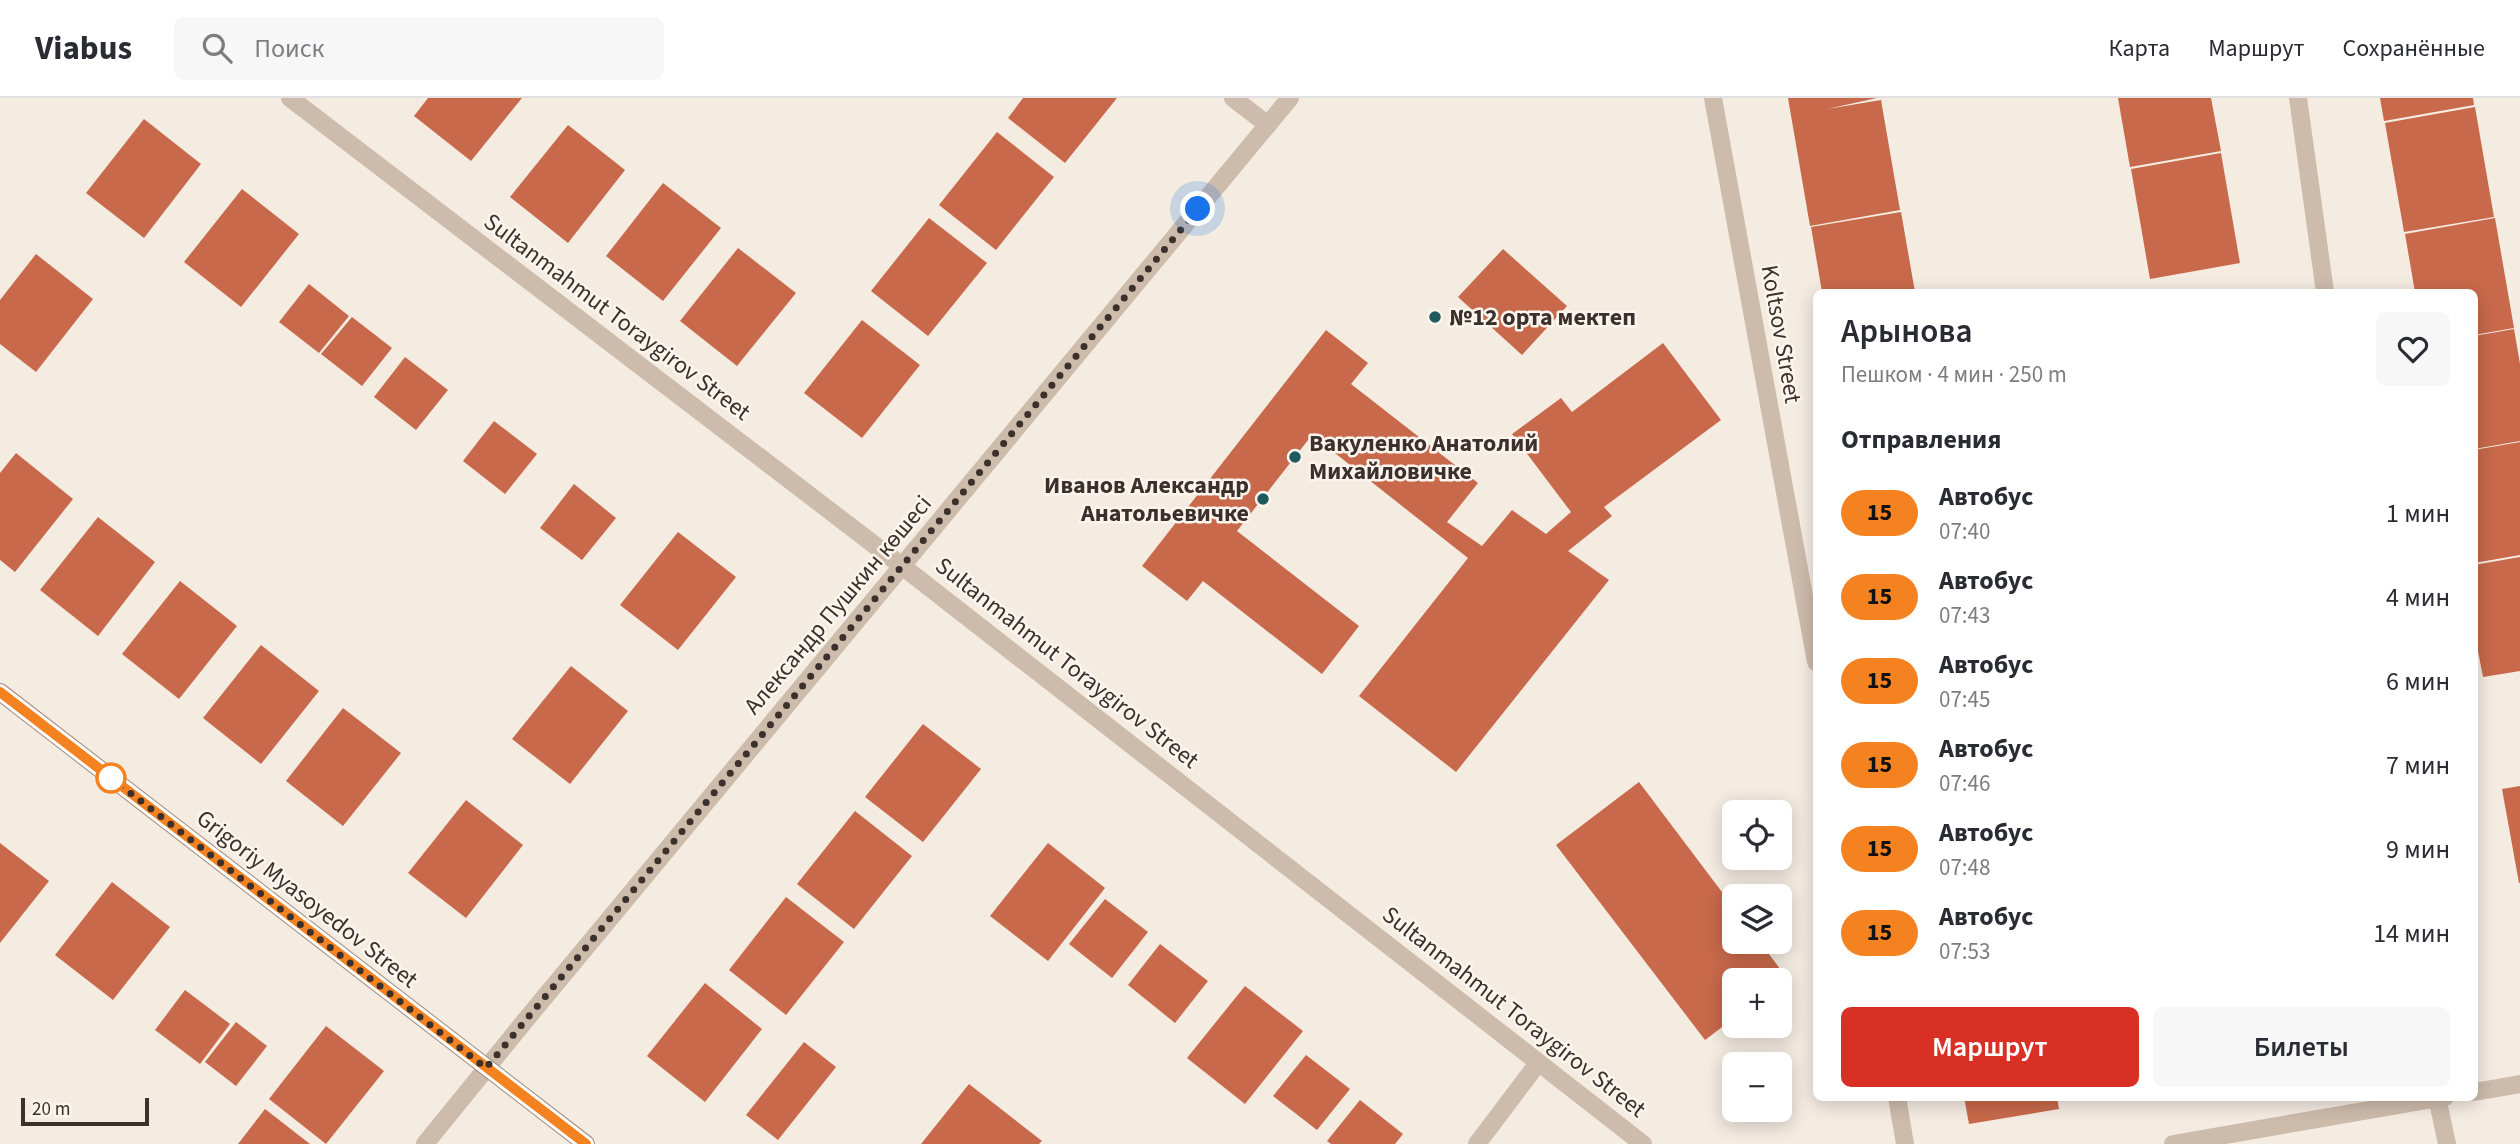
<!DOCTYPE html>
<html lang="ru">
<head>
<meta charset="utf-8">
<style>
	:root { --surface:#fff; --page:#f7f7f7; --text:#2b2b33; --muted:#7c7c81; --line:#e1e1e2; --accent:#d93025 }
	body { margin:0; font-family:"Source Sans 3",sans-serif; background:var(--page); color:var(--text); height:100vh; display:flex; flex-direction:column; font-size:26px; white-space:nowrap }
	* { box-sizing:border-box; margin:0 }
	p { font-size:23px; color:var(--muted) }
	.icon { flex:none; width:38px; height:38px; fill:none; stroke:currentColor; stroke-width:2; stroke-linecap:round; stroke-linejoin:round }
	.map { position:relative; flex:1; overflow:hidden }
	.side { position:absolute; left:1813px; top:191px; width:665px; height:812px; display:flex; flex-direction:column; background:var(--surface); border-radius:10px; box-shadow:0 4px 18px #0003 }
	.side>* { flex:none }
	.badge { padding:0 14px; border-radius:23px; font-size:24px; line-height:46px }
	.buttons { position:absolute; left:1722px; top:702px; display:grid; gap:14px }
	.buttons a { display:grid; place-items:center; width:70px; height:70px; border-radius:10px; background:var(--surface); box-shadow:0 4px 18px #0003; font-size:35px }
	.scale { position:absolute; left:21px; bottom:18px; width:128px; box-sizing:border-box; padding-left:7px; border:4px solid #3b302b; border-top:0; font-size:19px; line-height:24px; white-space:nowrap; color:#3b302b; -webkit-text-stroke:5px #fbf5ee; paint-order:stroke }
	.you { position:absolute; width:35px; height:35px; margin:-18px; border:5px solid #fff; border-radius:50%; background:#1a73e8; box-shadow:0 0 0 10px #1a73e833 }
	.map>.badge { position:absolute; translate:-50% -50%; box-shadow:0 0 0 4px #fff }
	h2 { padding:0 28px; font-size:26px; line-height:63px }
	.round { display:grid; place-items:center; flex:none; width:74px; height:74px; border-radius:10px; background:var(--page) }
	.head { display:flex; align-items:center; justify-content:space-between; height:119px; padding:0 28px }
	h1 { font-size:33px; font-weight:600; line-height:52px }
	.cta { display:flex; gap:14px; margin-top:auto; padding:14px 28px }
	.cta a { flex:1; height:80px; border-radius:10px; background:var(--accent); color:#fff; font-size:28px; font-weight:600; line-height:80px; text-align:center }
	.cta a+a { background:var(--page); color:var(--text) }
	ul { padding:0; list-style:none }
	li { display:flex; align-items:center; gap:21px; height:84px; padding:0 28px }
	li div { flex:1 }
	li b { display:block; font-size:26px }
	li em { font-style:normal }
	li .badge { min-width:77px; font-weight:700; text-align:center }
	header { display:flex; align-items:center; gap:42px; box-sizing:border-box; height:98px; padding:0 35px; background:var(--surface); border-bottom:2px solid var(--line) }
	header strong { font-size:33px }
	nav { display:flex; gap:38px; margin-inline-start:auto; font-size:24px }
	.search { width:490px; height:63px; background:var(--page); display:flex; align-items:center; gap:18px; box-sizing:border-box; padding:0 24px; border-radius:10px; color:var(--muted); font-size:26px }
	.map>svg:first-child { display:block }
	.building { fill:#c8694b }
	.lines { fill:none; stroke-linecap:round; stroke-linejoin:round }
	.minor { stroke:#cdbbac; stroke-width:18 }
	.secondary { stroke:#a18a7d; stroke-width:18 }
	.line-casing { stroke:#fff; stroke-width:16 }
	.line { stroke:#f58220; stroke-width:10 }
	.walk { stroke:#3b302b; stroke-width:7; stroke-dasharray:0 12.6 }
	.poi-dot { fill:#1f5a5e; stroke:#fbf5ee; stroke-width:2.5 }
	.stop-dot { fill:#fff; stroke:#f58220; stroke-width:3.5 }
	.labels { text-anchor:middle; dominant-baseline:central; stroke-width:5; stroke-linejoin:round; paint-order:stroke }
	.street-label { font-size:24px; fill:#3b302b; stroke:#fbf5ee }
	.poi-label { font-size:24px; font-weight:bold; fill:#3b302b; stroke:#fbf5ee; text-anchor:start }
</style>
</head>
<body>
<header>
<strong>Viabus</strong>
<div class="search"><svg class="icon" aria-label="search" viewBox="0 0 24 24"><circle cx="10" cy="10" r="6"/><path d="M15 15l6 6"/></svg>Поиск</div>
<nav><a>Карта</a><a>Маршрут</a><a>Сохранённые</a></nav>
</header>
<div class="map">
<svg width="2520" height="1046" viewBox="0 0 2520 1046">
	<rect width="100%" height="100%" fill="#f4ebe1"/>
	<g class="building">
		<path d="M 428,0 L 522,0 L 471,63 L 414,18 Z"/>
		<path d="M 1023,0 L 1117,0 L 1065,65 L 1008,20 Z"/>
		<path d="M 1788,0 L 1877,0 L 1827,11 L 1881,2 L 1900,112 L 1810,128 Z"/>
		<path d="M 2118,0 L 2211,0 L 2221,53 L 2130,69 Z"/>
		<path d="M 2380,0 L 2473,0 L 2474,7 L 2384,23 Z"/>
		<path d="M 2475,9 L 2494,119 L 2404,134 L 2385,25 Z"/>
		<path d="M 144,21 L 201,66 L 144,140 L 86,95 Z"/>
		<path d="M 568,27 L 625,72 L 568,145 L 510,99 Z"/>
		<path d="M 997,34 L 1054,79 L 996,152 L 939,107 Z"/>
		<path d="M 2221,55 L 2240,165 L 2150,181 L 2131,71 Z"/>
		<path d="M 663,85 L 721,130 L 663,203 L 606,158 Z"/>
		<path d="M 242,91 L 299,136 L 241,209 L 184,164 Z"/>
		<path d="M 1901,114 L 1915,194 L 1822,194 L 1811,129 Z"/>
		<path d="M 929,120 L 987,165 L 928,238 L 871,193 Z"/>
		<path d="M 2495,120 L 2514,230 L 2474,237 L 2474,194 L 2415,194 L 2405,136 Z"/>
		<path d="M 738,150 L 796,195 L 737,268 L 680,223 Z"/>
		<path d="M 1503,151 L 1567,208 L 1522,257 L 1458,199 Z"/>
		<path d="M 36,156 L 93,201 L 36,274 L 0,246 L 0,202 Z"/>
		<path d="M 309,186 L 349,218 L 319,255 L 279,224 Z"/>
		<path d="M 352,219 L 392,250 L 362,288 L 321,256 Z"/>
		<path d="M 862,222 L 920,267 L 862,340 L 804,295 Z"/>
		<path d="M 2514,231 L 2520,266 L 2520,343 L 2474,351 L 2474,238 Z"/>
		<path d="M 1326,232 L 1368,265 L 1351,286 L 1478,385 L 1447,424 L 1482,448 L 1512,412 L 1546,436 L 1571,414 L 1512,336 L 1561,300 L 1572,314 L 1663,245 L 1721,322 L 1604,409 L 1612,418 L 1568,453 L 1609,482 L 1456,674 L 1359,598 L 1468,460 L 1312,337 L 1237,433 L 1359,528 L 1322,576 L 1203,483 L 1187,503 L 1142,468 Z"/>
		<path d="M 405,259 L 448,292 L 416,332 L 374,299 Z"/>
		<path d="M 494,323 L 537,356 L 505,396 L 463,363 Z"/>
		<path d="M 2520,344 L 2520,457 L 2474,465 L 2474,352 Z"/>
		<path d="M 16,355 L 73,401 L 15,474 L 0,462 L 0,375 Z"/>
		<path d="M 574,386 L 616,420 L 582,462 L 540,430 Z"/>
		<path d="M 98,419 L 155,464 L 98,538 L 40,492 Z"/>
		<path d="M 678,434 L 736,479 L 678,552 L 620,507 Z"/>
		<path d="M 2520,459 L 2520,573 L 2483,579 L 2474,533 L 2474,467 Z"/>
		<path d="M 180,483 L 237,528 L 179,601 L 122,556 Z"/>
		<path d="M 261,547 L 319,593 L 261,666 L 203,620 Z"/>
		<path d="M 571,568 L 628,613 L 570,686 L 512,641 Z"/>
		<path d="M 343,610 L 401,655 L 343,728 L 286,683 Z"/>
		<path d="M 923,626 L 981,671 L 923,744 L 865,699 Z"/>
		<path d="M 1639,684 L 1734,810 L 1734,844 L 1760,844 L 1787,880 L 1780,885 L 1780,882 L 1734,882 L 1734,920 L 1705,942 L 1556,747 Z"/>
		<path d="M 2520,688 L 2520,785 L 2519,785 L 2502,691 Z"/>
		<path d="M 466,702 L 523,747 L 466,820 L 408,775 Z"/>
		<path d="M 855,713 L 912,758 L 854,831 L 797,786 Z"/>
		<path d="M 0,745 L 49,783 L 0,845 Z"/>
		<path d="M 1048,745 L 1105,790 L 1048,863 L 990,818 Z"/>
		<path d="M 112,784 L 170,829 L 113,902 L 55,857 Z"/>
		<path d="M 786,799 L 844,844 L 786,917 L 729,872 Z"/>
		<path d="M 1105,801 L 1148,834 L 1112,880 L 1069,846 Z"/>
		<path d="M 1160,846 L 1208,883 L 1175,925 L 1128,887 Z"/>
		<path d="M 705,885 L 762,931 L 705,1004 L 647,958 Z"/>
		<path d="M 1245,888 L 1303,933 L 1245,1006 L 1187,960 Z"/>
		<path d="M 185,892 L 230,926 L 200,966 L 155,932 Z"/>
		<path d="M 236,924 L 267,948 L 236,988 L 205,964 Z"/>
		<path d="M 326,928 L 384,973 L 326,1046 L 269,1001 Z"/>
		<path d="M 804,944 L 836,969 L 778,1042 L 746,1017 Z"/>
		<path d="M 1306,957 L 1350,991 L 1317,1032 L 1273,998 Z"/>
		<path d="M 969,986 L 1042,1043 L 1039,1046 L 921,1046 Z"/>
		<path d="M 1964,999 L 2057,999 L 2059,1011 L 1969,1026 Z"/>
		<path d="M 1360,1002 L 1403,1036 L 1395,1046 L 1331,1046 L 1327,1043 Z"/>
		<path d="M 265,1011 L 310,1046 L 238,1046 Z"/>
	</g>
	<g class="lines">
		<g class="minor">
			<path d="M 290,0 L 902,468 L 1643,1046"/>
			<path d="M 1233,0 L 1268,27"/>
			<path d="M 1713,0 L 1816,564"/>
			<path d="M 2298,0 L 2325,194"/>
			<path d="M 2474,994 L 2520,986"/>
			<path d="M 1897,999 L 1905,1046"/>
			<path d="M 2437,999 L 2447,1046"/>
			<path d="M 425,1046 L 524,924 L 1290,0"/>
			<path d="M 1477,1046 L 1538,965"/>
			<path d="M 2173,1046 L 2445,999"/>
		</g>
		<path class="secondary" d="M 0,594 L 586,1046"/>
	</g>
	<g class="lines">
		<g class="line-casing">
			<path id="line" d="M 0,594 L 586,1046"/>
		</g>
		<use href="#line" class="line"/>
		<path class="walk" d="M 111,680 L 486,970 L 1198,111"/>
	</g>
	<g class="poi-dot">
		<circle cx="1435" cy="219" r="7"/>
		<circle cx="1295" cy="359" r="7"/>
		<circle cx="1263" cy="401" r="7"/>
	</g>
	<circle class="stop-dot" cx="111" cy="680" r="14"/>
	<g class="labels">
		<g class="street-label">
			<text transform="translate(617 219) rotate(37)">Sultanmahmut Toraygirov Street</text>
			<text transform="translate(1781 236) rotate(80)">Koltsov Street</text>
			<text transform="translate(838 507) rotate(-50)">Александр Пушкин көшесі</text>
			<text transform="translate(1067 565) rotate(38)">Sultanmahmut Toraygirov Street</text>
			<text transform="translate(307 801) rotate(38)">Grigoriy Myasoyedov Street</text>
			<text transform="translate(1514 914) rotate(38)">Sultanmahmut Toraygirov Street</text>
		</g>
		<g class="poi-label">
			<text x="1449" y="219">№12 орта мектеп</text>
			<text x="1309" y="345">Вакуленко Анатолий<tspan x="1309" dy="28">Михайловичке</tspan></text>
			<text x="1249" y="387" text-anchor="end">Иванов Александр<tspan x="1249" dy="28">Анатольевичке</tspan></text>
		</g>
	</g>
</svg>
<div class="buttons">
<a><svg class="icon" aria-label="locate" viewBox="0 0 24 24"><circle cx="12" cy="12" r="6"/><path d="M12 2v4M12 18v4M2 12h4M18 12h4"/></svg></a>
<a><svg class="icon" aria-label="layers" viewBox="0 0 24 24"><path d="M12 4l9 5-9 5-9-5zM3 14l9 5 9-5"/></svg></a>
<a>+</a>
<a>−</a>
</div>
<div class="scale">20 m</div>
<div class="you" style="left:1198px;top:111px"></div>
<section class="side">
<div class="head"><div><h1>Арынова</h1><p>Пешком · 4 мин · 250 m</p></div><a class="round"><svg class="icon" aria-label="heart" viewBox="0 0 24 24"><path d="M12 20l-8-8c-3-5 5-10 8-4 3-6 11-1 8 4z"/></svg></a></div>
<h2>Отправления</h2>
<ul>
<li><span class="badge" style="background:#f58220;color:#111">15</span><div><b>Автобус</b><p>07:40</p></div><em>1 мин</em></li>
<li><span class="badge" style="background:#f58220;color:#111">15</span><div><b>Автобус</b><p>07:43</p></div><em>4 мин</em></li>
<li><span class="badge" style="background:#f58220;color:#111">15</span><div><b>Автобус</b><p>07:45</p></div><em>6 мин</em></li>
<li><span class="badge" style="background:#f58220;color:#111">15</span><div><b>Автобус</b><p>07:46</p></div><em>7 мин</em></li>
<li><span class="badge" style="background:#f58220;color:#111">15</span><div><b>Автобус</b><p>07:48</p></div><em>9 мин</em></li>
<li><span class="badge" style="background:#f58220;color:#111">15</span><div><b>Автобус</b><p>07:53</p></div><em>14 мин</em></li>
</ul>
<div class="cta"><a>Маршрут</a><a>Билеты</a></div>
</section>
</div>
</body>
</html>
